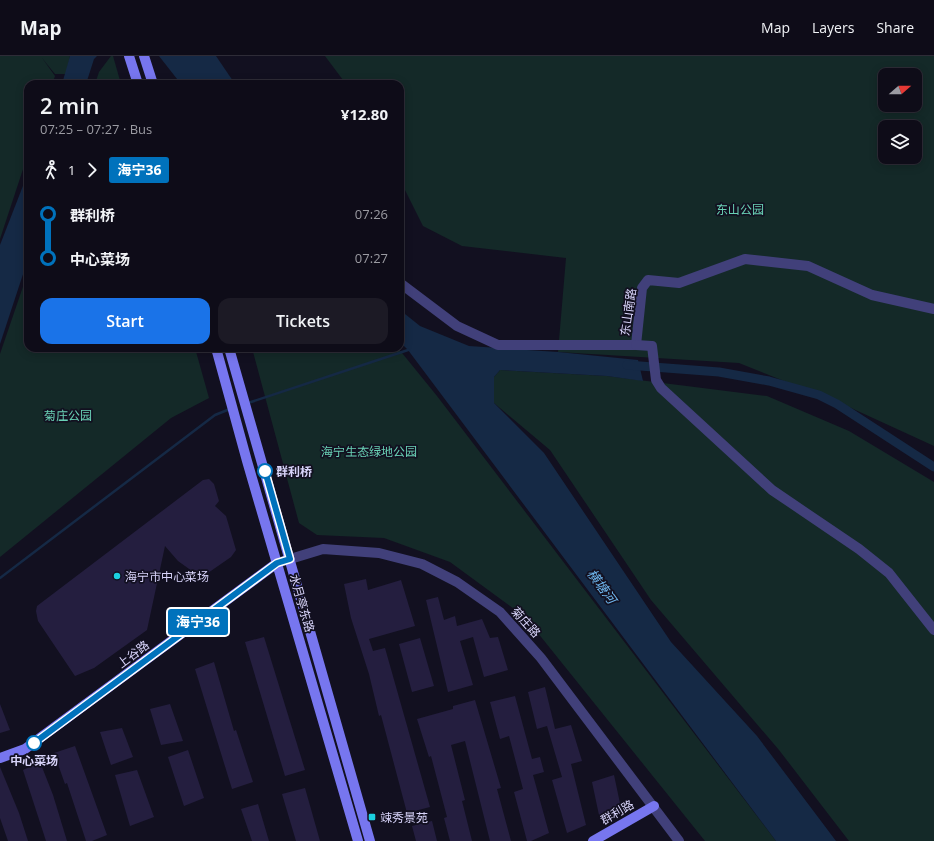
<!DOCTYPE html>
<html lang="en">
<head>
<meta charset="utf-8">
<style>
	:root { --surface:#0e0c18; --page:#1c1a25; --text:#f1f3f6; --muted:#9b9ba2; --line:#2e2c37; --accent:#1a73e8 }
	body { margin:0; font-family:"Open Sans","Noto Sans SC",sans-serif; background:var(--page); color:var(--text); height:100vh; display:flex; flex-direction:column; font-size:15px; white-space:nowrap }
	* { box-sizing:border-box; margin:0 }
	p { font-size:13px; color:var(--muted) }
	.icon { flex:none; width:22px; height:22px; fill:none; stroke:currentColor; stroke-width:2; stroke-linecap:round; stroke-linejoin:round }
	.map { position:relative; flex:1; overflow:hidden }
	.drawer { position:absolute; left:24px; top:24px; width:380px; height:272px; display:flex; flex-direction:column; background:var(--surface); border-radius:12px; box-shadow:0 2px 10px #0003,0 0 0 1px var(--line) }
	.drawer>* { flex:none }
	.badge { padding:0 8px; border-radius:3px; font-size:14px; line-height:26px }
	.needle { width:26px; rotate:70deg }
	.controls { position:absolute; left:878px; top:12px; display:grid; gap:8px }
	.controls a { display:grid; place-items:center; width:44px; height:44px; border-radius:8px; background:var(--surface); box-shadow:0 2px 10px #0003,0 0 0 1px var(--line); font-size:20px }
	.map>.badge { position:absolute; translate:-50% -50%; box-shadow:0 0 0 2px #fff }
	.legs { display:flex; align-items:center; gap:6px; height:44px; padding:0 16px; font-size:13px }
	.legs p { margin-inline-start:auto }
	.head { display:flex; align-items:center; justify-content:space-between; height:68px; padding:0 16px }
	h1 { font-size:22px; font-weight:600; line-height:30px }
	.primary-button { display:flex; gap:8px; margin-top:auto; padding:8px 16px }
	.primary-button a { flex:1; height:46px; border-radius:12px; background:var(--accent); color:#fff; font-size:16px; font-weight:600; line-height:46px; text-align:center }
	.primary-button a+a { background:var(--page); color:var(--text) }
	ul { padding:0 16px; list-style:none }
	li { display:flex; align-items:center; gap:14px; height:44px; font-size:15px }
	li i { display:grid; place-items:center; width:6px; height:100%; margin:0 5px; background:currentColor }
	li i::after { content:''; width:10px; height:10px; margin:-5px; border:3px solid; border-radius:50%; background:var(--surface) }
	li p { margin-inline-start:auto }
	li:first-child i { background:linear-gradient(#0000 50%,currentColor 0) }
	li:last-child i { background:linear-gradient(currentColor 50%,#0000 0) }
	header { display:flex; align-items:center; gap:24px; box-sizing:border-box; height:56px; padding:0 20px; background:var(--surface); border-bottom:1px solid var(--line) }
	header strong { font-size:19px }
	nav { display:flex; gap:22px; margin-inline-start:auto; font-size:14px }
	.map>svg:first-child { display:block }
	.green { fill:#142928; fill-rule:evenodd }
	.water { fill:#152945 }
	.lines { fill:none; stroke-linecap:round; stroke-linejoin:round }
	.stream { stroke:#152945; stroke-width:2.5 }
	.canal { stroke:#152945; stroke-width:9 }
	.building { fill:#241e3f }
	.street { stroke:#41407a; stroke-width:10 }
	.secondary { stroke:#7776ef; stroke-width:10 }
	.line-1-casing { stroke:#fff; stroke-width:9 }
	.line-1 { stroke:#0072bc; stroke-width:6 }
	.stop-1-dot { fill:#fff; stroke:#0072bc; stroke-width:2 }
	.poi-dot { fill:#1bd0e0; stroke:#121020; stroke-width:1.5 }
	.labels { text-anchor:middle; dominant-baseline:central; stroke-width:3.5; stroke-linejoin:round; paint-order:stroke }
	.park-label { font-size:12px; fill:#69d1b5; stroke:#121020 }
	.street-label { font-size:12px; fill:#d8d4fa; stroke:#121020 }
	.stop-label { font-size:12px; font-weight:bold; fill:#d8d4fa; stroke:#121020; text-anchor:start }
	.poi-label { font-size:12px; fill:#d8d4fa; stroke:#121020; text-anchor:start }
	.water-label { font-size:13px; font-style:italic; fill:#6eb6ee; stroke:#121020 }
</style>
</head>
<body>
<header>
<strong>Map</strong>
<nav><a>Map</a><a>Layers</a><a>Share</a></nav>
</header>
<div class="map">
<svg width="934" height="785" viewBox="0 0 934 785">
	<rect width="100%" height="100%" fill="#121020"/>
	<g class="green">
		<path d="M 0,0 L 70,0 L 66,18 L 55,18 L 42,2 L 55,20 L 52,28 L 28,28 L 28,98 L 0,183 Z"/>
		<path d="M 111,0 L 113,0 L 121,28 L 95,28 L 99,16 Z"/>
		<path d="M 325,0 L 934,0 L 934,390 L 849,351 L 739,307 L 558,296 L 566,202 L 462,190 L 423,170 L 400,124 L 400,28 L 346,28 ZM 885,19 L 915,19 L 915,49 L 885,49 ZM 885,71 L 915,71 L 915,101 L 885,101 Z"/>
		<path d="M 28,216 L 28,292 L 195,292 L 209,342 L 171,362 L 0,501 L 0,298 Z"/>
		<path d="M 252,292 L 398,292 L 437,340 L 776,785 L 705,785 L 525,561 L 450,506 L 384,482 L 317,479 L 299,467 Z"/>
		<path d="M 500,314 L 607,320 L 767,340 L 849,375 L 934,426 L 934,785 L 849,785 L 779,694 L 651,544 L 550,394 L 494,347 L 494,321 Z"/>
	</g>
	<g class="water">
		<path d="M 70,0 L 97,0 L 94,3 L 86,28 L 62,28 Z"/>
		<path d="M 159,0 L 216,0 L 235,28 L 181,28 Z"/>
		<path d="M 28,117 L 28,203 L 0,288 L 0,189 Z"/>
		<path d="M 400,254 L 420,270 L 469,290 L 558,296 L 638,304 L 643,325 L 607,320 L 500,314 L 494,321 L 494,347 L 544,397 L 671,586 L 757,680 L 836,785 L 776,785 L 408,294 L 400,286 Z"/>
	</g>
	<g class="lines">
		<g class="stream">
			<path d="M 248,347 L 408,294"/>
			<path d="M 0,522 L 215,359 L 230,353"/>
		</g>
		<path class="canal" d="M 627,309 L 719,316 L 769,325 L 819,339 L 837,348 L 934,411"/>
	</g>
	<g class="building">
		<path d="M 209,423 L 214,428 L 219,445 L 215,450 L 226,460 L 236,494 L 231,501 L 205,519 L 199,520 L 178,505 L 165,490 L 147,574 L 94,612 L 75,620 L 38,565 L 36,555 L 37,550 L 203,424 Z"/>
		<path d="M 366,523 L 368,534 L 401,524 L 415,570 L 369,583 L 373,595 L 385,592 L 430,751 L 407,757 L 381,659 L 379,660 L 369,618 L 351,562 L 344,528 Z"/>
		<path d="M 438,541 L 444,564 L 455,560 L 457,570 L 482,563 L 490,582 L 498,581 L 508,614 L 484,621 L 473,581 L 460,585 L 473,629 L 448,636 L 426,544 Z"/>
		<path d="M 264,581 L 305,714 L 285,720 L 245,586 Z"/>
		<path d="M 420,582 L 434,630 L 412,636 L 399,588 Z"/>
		<path d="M 214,606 L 234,675 L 236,674 L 253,726 L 232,733 L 195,613 Z"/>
		<path d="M 545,631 L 555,673 L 571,669 L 582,705 L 571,708 L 586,769 L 567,777 L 552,724 L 562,721 L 547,670 L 537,673 L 528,636 Z"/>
		<path d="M 515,640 L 532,703 L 540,701 L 544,716 L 533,719 L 549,777 L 531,785 L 527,785 L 514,736 L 523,733 L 509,680 L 500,683 L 490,646 Z"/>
		<path d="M 475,644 L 501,732 L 497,733 L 511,785 L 490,785 L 465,685 L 451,689 L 465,744 L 462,745 L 472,785 L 450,785 L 444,762 L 447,761 L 431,700 L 429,701 L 417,663 L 453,653 L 453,650 Z"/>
		<path d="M 0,648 L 10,674 L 0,677 Z"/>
		<path d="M 170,648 L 183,685 L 161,689 L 150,653 Z"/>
		<path d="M 122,672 L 133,701 L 111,709 L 100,676 Z"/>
		<path d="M 75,690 L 107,779 L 92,785 L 86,785 L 67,727 L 65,728 L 54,697 Z"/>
		<path d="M 188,694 L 204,742 L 184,750 L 168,701 Z"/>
		<path d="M 40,706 L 53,739 L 67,785 L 46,785 L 23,714 Z"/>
		<path d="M 0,711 L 19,757 L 28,785 L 8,785 L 0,762 Z"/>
		<path d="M 137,714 L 154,761 L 130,770 L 115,719 Z"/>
		<path d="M 614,719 L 621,752 L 599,759 L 592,726 Z"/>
		<path d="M 305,732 L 320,785 L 296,785 L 282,738 Z"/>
		<path d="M 258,748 L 269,785 L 252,785 L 241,753 Z"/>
		<path d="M 432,765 L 437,785 L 416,785 L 412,770 Z"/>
	</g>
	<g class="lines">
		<g class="street">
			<path d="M 400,227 L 457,270 L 498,289 L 636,289 L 642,232 L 648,224 L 679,227 L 745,203 L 808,210 L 872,239 L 934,253"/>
			<path d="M 636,289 L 652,290 L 656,324 L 661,332 L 772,434 L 859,493 L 889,517 L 934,574"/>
			<path d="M 277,507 L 323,493 L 379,497 L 422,508 L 457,526 L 500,556 L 541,602 L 679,785"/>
		</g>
		<g class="secondary">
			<path d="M 129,0 L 138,28"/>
			<path d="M 144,0 L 153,28"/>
			<path d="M 216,292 L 247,405 L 358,785"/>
			<path d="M 229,292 L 370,785"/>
			<path d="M 0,702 L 25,693 L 277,507"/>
			<path d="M 593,785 L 654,750"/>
		</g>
	</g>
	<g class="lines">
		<g class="line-1-casing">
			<path id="line-1" d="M 34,687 L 277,507 L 290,503 L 265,415"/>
		</g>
		<use href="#line-1" class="line-1"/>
	</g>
	<g class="stop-1-dot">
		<circle cx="265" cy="415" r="7"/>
		<circle cx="34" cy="687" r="7"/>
	</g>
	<g class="poi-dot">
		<circle cx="117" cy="520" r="4"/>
		<rect x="368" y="757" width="8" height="8" rx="2"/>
	</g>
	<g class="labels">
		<g class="park-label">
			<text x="740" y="153">东山公园</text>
			<text x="68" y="359">菊庄公园</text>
			<text x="369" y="395">海宁生态绿地公园</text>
		</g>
		<g class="street-label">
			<text transform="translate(628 256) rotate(-82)">东山南路</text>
			<text transform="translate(302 547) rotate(74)">水月亭东路</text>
			<text transform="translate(526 566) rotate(48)">菊庄路</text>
			<text transform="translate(133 598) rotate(-37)">上谷路</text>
			<text transform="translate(617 756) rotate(-30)">群利路</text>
		</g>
		<g class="stop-label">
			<text x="276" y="415">群利桥</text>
			<text x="34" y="704" text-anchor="middle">中心菜场</text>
		</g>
		<g class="poi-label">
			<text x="125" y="520">海宁市中心菜场</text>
			<text x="380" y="761">竦秀景苑</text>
		</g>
		<g class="water-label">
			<text transform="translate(602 530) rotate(54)">横塘河</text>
		</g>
	</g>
</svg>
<div class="controls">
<a><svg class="needle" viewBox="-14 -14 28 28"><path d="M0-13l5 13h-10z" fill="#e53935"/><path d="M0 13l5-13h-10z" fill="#9b9ba2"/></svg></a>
<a><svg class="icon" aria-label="layers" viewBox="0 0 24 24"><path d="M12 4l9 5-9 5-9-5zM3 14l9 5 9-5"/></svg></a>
</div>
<b class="badge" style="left:198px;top:566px;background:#0072bc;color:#fff">海宁36</b>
<section class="drawer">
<div class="head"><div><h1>2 min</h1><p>07:25 – 07:27 · Bus</p></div><b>¥12.80</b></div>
<div class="legs"><svg class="icon" aria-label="walk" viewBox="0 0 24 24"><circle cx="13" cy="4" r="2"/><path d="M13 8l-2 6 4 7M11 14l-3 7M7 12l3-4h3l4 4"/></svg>1<svg class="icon" aria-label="forward" viewBox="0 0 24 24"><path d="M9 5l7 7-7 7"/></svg><b class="badge" style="background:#0072bc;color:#fff">海宁36</b></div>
<ul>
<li><i style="color:#0072bc"></i><b>群利桥</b><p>07:26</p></li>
<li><i style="color:#0072bc"></i><b>中心菜场</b><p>07:27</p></li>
</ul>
<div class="primary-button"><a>Start</a><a>Tickets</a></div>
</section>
</div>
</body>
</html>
